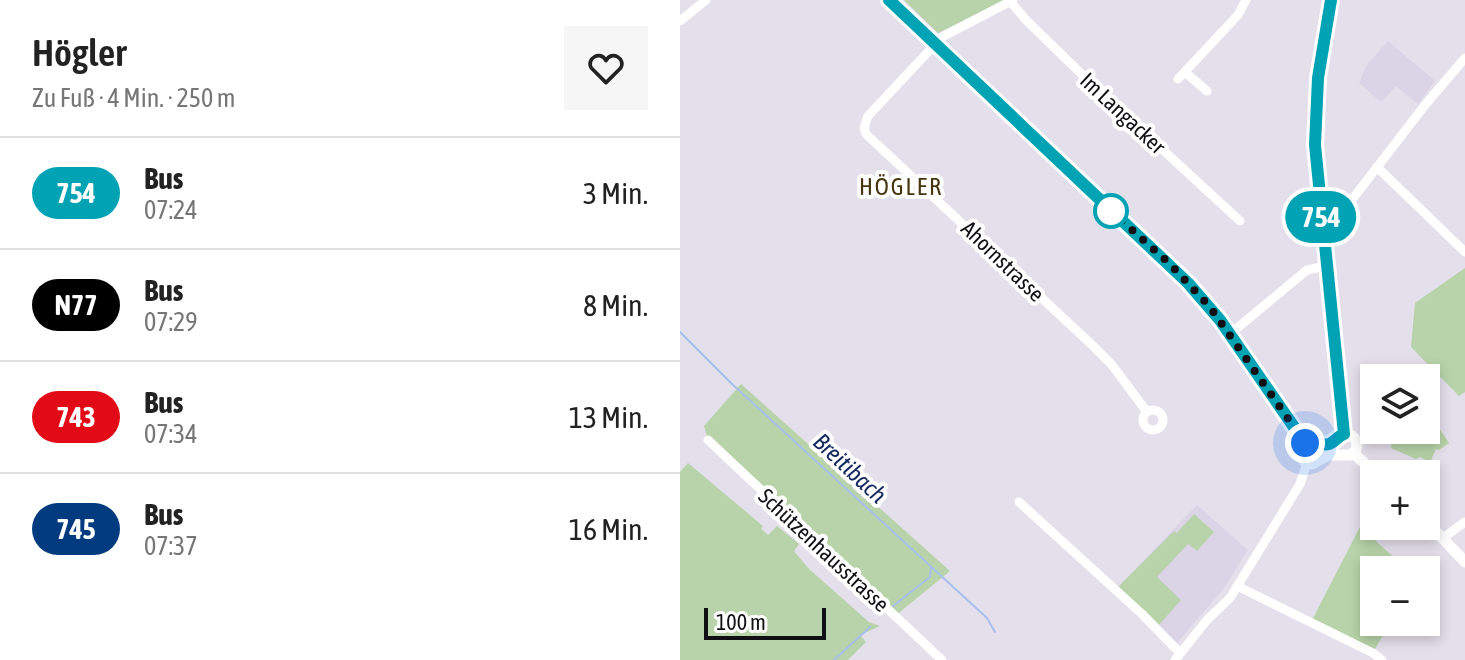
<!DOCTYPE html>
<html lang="de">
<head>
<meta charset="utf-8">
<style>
	:root { --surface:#fff; --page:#f6f6f6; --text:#222; --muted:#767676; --line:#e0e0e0 }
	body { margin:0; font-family:"Asap Condensed",sans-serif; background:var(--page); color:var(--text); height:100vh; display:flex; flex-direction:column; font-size:30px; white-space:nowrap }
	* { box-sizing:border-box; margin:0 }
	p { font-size:26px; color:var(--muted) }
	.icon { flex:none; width:44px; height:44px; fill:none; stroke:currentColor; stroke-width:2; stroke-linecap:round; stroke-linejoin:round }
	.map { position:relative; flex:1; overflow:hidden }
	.side { display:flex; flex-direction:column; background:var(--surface); width:680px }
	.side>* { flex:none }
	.badge { padding:0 16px; border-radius:26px; font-size:28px; line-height:52px }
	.controls { position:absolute; left:680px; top:364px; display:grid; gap:16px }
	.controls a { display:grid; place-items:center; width:80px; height:80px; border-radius:0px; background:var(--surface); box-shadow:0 4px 12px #0003; font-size:40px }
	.scale { position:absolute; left:24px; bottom:20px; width:122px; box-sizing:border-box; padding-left:8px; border:4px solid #100f13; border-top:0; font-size:22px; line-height:28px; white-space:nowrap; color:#100f13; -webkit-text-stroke:6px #fff; paint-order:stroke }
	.you { position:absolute; width:40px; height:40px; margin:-20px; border:6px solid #fff; border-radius:50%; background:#1a73e8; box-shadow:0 0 0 12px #1a73e833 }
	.map>.badge { position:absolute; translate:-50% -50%; box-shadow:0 0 0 4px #fff }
	.round { display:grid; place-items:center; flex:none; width:84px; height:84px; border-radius:0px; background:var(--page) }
	.head { display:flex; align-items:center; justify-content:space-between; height:136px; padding:0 32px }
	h1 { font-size:38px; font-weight:600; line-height:60px }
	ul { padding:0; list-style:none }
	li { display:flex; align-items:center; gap:24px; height:112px; padding:0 32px; border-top:2px solid var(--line) }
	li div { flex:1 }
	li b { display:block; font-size:30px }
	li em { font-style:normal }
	li .badge { min-width:88px; font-weight:700; text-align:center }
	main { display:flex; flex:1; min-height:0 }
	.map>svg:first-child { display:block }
	.built { fill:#dbd4e7 }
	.green { fill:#b8d3a9 }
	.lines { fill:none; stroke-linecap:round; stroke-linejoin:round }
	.stream { stroke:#a8bfed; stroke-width:2 }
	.minor { stroke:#fff; stroke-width:9 }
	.major { stroke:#fff; stroke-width:11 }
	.line-casing { stroke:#fff; stroke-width:18 }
	.line { stroke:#00a3b4; stroke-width:12 }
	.walk { stroke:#100f13; stroke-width:8; stroke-dasharray:0 14.4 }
	.stop-dot { fill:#fff; stroke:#00a3b4; stroke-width:4 }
	.labels { text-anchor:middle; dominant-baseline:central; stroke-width:8; stroke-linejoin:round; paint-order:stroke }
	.street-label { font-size:22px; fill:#100f13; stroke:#fff }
	.neighbourhood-label { font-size:24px; letter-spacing:2px; fill:#45340c; stroke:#fff }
	.water-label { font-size:24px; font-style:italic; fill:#13285e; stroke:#fff }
</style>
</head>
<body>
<main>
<section class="side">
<div class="head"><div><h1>Högler</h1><p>Zu Fuß · 4 Min. · 250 m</p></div><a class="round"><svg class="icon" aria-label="heart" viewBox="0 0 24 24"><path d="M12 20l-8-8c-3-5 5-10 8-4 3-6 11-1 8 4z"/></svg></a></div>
<ul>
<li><span class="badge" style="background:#00a3b4;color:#fff">754</span><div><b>Bus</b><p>07:24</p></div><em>3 Min.</em></li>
<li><span class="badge" style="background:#000;color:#fff">N77</span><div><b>Bus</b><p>07:29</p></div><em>8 Min.</em></li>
<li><span class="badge" style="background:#e20a16;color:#fff">743</span><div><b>Bus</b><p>07:34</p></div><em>13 Min.</em></li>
<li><span class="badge" style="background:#003b80;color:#fff">745</span><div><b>Bus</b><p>07:37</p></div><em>16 Min.</em></li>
</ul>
</section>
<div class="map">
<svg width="785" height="660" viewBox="0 0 785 660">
	<rect width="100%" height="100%" fill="#e3dfeb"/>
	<g class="built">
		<path d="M 708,41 L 755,81 L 738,104 L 716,86 L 701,102 L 679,83 L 686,66 Z"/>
		<path d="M 517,505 L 568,550 L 544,588 L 497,643 L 438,587 Z"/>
	</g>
	<g class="green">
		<path d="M 224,0 L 324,0 L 258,33 Z"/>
		<path d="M 785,268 L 785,392 L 779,396 L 731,347 L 735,303 Z"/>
		<path d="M 61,384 L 270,571 L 215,616 L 28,440 L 24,426 Z"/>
		<path d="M 747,410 L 769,443 L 759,450 L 756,449 L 750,462 L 740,457 L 736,459 L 711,448 L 714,430 L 746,430 Z"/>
		<path d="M 8,463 L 83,526 L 81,529 L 88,535 L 97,526 L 119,544 L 114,551 L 129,569 L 189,622 L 200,626 L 180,635 L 186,642 L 168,660 L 0,660 L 0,472 Z"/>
		<path d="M 514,514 L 534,532 L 517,551 L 508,544 L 477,577 L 501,600 L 478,626 L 438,587 L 494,531 L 497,533 Z"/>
		<path d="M 680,527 L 728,570 L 694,570 L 694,622 L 710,622 L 693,653 L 631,622 Z"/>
	</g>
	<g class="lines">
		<g class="stream">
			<path d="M 0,332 L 52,384 L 307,618 L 315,632"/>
			<path d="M 213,606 L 250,577 L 251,567"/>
			<path d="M 154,660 L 190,627"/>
		</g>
		<g class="minor">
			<path d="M 333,0 L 262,37 L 188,116 L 184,128 L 186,134 L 411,344 L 432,365 L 467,412"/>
			<path d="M 651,0 L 638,78 L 635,145 L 664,434"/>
			<path d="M 330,1 L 346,20 L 420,92 L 560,221"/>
			<path d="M 0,21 L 26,0"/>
			<path d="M 505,72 L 527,91"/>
			<path d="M 498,79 L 558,15 L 566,0"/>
			<path d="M 697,167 L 785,252"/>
			<path d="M 641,220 L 661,214 L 745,105 L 785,58"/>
			<path d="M 550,334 L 627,270 L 646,266"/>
			<circle cx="473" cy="420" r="10"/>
			<path d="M 28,440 L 262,660"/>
			<path d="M 339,502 L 462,614 L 500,653"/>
			<path d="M 763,538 L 785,522"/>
			<path d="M 557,586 L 693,653 L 702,660"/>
			<path d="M 495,660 L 527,620 L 550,598 L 620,484 L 627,463"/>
		</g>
		<g class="major">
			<path d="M 209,0 L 516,291 L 540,320 L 625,443"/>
			<path d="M 668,434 C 679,438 680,449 670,455 L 649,455 L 632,464 C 620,463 616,451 625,443 L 647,444 L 659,435 Z"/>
			<path d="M 673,453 L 697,474"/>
			<path d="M 746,521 L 785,562"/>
		</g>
	</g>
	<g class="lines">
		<g class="line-casing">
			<path id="line" d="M 209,0 L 508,283 L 540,320 L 625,443 C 633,441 641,446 649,444 C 655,442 658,436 664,434 L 635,145 L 638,78 L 651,0"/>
		</g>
		<use href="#line" class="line"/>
		<path class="walk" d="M 431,211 L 490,264 L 530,307 L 625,443"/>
	</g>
	<circle class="stop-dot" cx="431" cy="211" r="16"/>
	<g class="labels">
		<g class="street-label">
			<text transform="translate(443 113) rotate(43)">Im Langacker</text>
			<text transform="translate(323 261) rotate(44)">Ahornstrasse</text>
			<text transform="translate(144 550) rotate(43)">Schützenhausstrasse</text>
		</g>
		<g class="neighbourhood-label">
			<text x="221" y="186">HÖGLER</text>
		</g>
		<g class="water-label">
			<text transform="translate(170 468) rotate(43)">Breitibach</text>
		</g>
	</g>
</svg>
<div class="controls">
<a><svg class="icon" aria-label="layers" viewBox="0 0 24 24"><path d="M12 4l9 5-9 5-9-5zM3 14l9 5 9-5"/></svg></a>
<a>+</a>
<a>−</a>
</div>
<div class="scale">100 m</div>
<div class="you" style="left:625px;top:443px"></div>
<b class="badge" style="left:641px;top:217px;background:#00a3b4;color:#fff">754</b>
</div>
</main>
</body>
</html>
